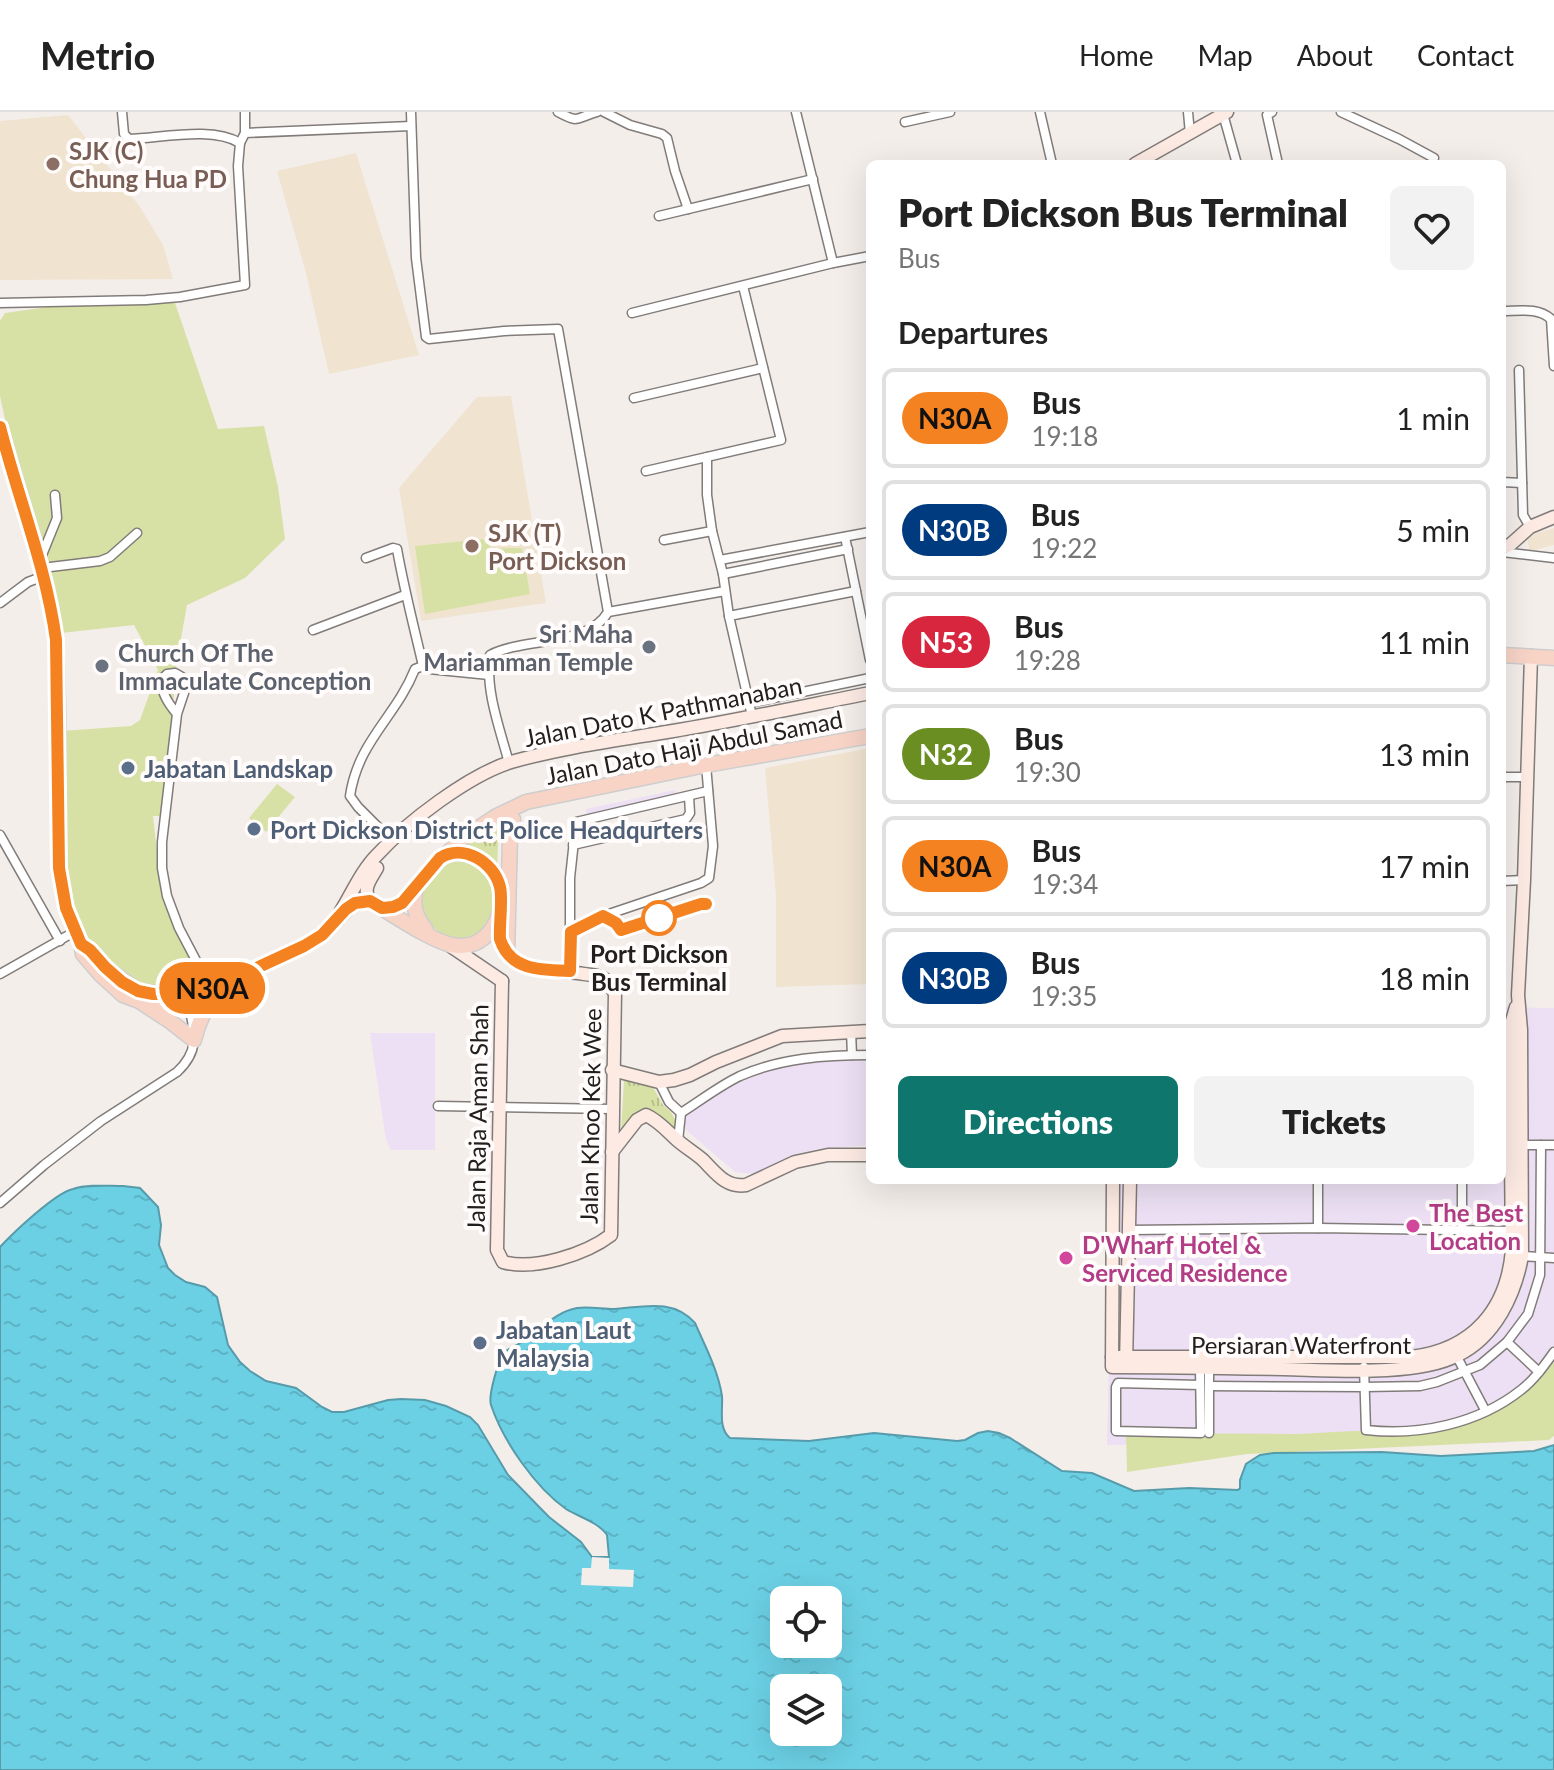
<!DOCTYPE html>
<html lang="en">
<head>
<meta charset="utf-8">
<style>
	:root { --surface:#fff; --page:#f2f2f2; --text:#222; --muted:#767676; --line:#e0e0e0; --accent:#0f766e }
	body { margin:0; font-family:Lato,sans-serif; background:var(--page); color:var(--text); height:100vh; display:flex; flex-direction:column; font-size:30px; white-space:nowrap }
	* { box-sizing:border-box; margin:0 }
	p { font-size:26px; color:var(--muted) }
	.icon { flex:none; width:44px; height:44px; fill:none; stroke:currentColor; stroke-width:2; stroke-linecap:round; stroke-linejoin:round }
	.map { position:relative; flex:1; overflow:hidden }
	.drawer { position:absolute; left:866px; top:48px; width:640px; height:1024px; display:flex; flex-direction:column; background:var(--surface); border-radius:12px; box-shadow:0 8px 32px #0002 }
	.drawer>* { flex:none }
	.badge { padding:0 16px; border-radius:26px; font-size:28px; line-height:52px }
	.tools { position:absolute; left:770px; top:1474px; display:grid; gap:16px }
	.tools a { display:grid; place-items:center; width:72px; height:72px; border-radius:12px; background:var(--surface); box-shadow:0 8px 32px #0002; font-size:40px }
	.map>.badge { position:absolute; translate:-50% -50%; box-shadow:0 0 0 4px #fff }
	h2 { padding:0 32px; font-size:30px; line-height:72px }
	.round { display:grid; place-items:center; flex:none; width:84px; height:84px; border-radius:12px; background:var(--page) }
	.overview { display:flex; align-items:center; justify-content:space-between; height:136px; padding:0 32px }
	h1 { font-size:38px; font-weight:800; line-height:60px }
	.button { display:flex; gap:16px; margin-top:auto; padding:16px 32px }
	.button a { flex:1; height:92px; border-radius:12px; background:var(--accent); color:#fff; font-size:32px; font-weight:800; line-height:92px; text-align:center }
	.button a+a { background:var(--page); color:var(--text) }
	ul { padding:0; list-style:none }
	li { display:flex; align-items:center; gap:24px; height:100px; margin:0 16px 12px; padding:0 16px; border:4px solid var(--line); border-radius:12px }
	li div { flex:1 }
	li b { display:block; font-size:30px }
	li em { font-style:normal }
	li .badge { min-width:88px; font-weight:700; text-align:center }
	header { display:flex; align-items:center; gap:48px; box-sizing:border-box; height:112px; padding:0 40px; background:var(--surface); border-bottom:2px solid var(--line) }
	header strong { font-size:38px }
	nav { display:flex; gap:44px; margin-inline-start:auto; font-size:28px }
	.map>svg:first-child { display:block }
	.commercial { fill:#ede0f5 }
	.education { fill:#f0e4d0 }
	.grass { fill:url(#grass-tufts) }
	.park { fill:#d7e1a5 }
	.water { fill:url(#water-ripples); stroke:#569baa; stroke-width:2; fill-rule:evenodd }
	.pier { fill:#f4eeeb }
	.lines { fill:none; stroke-linecap:round; stroke-linejoin:round }
	.street-casing { stroke:#817c79; stroke-width:11 }
	.secondary-casing { stroke:#817c79; stroke-width:15 }
	.primary-casing { stroke:#cecece; stroke-width:17 }
	.street { stroke:#fff; stroke-width:8 }
	.secondary { stroke:#fceae3; stroke-width:12 }
	.primary { stroke:#f8d4c7; stroke-width:14 }
	.line-casing { stroke:#fff; stroke-width:18 }
	.line { stroke:#f58220; stroke-width:12 }
	.education-dot { fill:#8d6e63; stroke:#fffcfb; stroke-width:3 }
	.worship-dot { fill:#6b7280; stroke:#fffcfb; stroke-width:3 }
	.service-dot { fill:#5c6f8a; stroke:#fffcfb; stroke-width:3 }
	.stop-dot { fill:#fff; stroke:#f58220; stroke-width:4 }
	.hotel-dot { fill:#d1479c; stroke:#fffcfb; stroke-width:3 }
	.labels { text-anchor:middle; dominant-baseline:central; stroke-width:8; stroke-linejoin:round; paint-order:stroke }
	.education-label { font-size:24px; font-weight:bold; fill:#785e54; stroke:#fffcfb; text-anchor:start }
	.worship-label { font-size:24px; font-weight:bold; fill:#5b616d; stroke:#fffcfb; text-anchor:end }
	.street-label { font-size:24px; fill:#22201f; stroke:#fffcfb }
	.service-label { font-size:24px; font-weight:bold; fill:#4e5e75; stroke:#fffcfb; text-anchor:start }
	.stop-label { font-size:24px; font-weight:bold; fill:#22201f; stroke:#fffcfb }
	.hotel-label { font-size:24px; font-weight:bold; fill:#b23c85; stroke:#fffcfb; text-anchor:start }
</style>
</head>
<body>
<header>
<strong>Metrio</strong>
<nav><a>Home</a><a>Map</a><a>About</a><a>Contact</a></nav>
</header>
<div class="map">
<svg width="1554" height="1658" viewBox="0 0 1554 1658">
	<defs>
		<pattern id="grass-tufts" width="24" height="20" patternUnits="userSpaceOnUse" patternTransform="scale(2)"><rect width="24" height="20" fill="#d7e1a5"/><path d="M3 7l-1-3M5 7V3M7 7l1-3M15 17l-1-3M17 17v-4M19 17l1-3" fill="none" stroke="#b8c18e"/></pattern>
		<pattern id="water-ripples" width="26" height="14" patternUnits="userSpaceOnUse" patternTransform="scale(2)"><rect width="26" height="14" fill="#6cd0e5"/><path d="M2 4q2-2 4 0t4 0M15 11q2-2 4 0t4 0" fill="none" stroke="#5db2c4"/></pattern>
	</defs>
	<rect width="100%" height="100%" fill="#f4eeeb"/>
	<g class="commercial">
		<path d="M 675,678 L 676,685 L 587,703 L 586,697 Z"/>
		<path d="M 1502,895 L 1554,896 L 1554,1312 L 1507,1331 L 1107,1333 L 1113,1068 L 1502,1068 Z"/>
		<path d="M 370,921 L 435,921 L 435,1038 L 391,1038 L 386,1028 Z"/>
		<path d="M 870,946 L 870,1033 L 817,1037 L 789,1044 L 753,1062 L 735,1060 L 685,1017 L 684,1005 L 734,972 L 773,957 L 821,948 Z"/>
	</g>
	<g class="education">
		<path d="M 68,3 L 140,95 L 163,133 L 173,167 L 0,168 L 0,9 Z"/>
		<path d="M 356,41 L 419,243 L 329,262 L 306,161 L 277,59 Z"/>
		<path d="M 511,284 L 546,491 L 421,509 L 399,376 L 477,285 Z"/>
		<path d="M 1554,416 L 1554,433 L 1530,439 L 1526,424 Z"/>
		<path d="M 870,636 L 870,872 L 776,875 L 776,783 L 765,656 Z"/>
	</g>
	<g class="grass">
		<path d="M 495,710 L 499,711 L 497,757 C 487,746 479,736 464,734 L 464,732 Z"/>
		<path d="M 627,966 L 649,974 L 654,977 L 663,993 L 671,1000 L 676,1009 L 674,1015 L 671,1016 C 646,1001 639,991 621,1020 L 624,968 Z"/>
	</g>
	<g class="park">
		<path d="M 174,188 L 218,317 L 264,314 L 278,375 L 285,427 L 245,466 L 187,493 L 177,549 L 163,704 L 153,704 L 161,774 L 174,814 L 202,868 L 178,873 L 153,873 L 132,868 L 87,832 L 73,798 L 64,751 L 62,619 L 131,614 L 140,608 L 158,558 L 134,513 L 61,521 L 8,321 L 0,284 L 0,209 L 5,201 L 48,195 Z"/>
		<path d="M 485,427 L 491,436 L 522,436 L 530,482 L 425,502 L 415,434 Z"/>
		<path d="M 277,672 L 295,685 L 266,720 L 249,706 Z"/>
		<path d="M 457,746 C 463,747 470,749 475,751 C 516,772 488,852 439,820 C 425,810 420,801 418,784 L 442,756 Z"/>
		<path d="M 1554,1250 L 1554,1324 L 1549,1328 L 1247,1342 L 1127,1360 L 1126,1321 L 1297,1322 L 1353,1319 L 1411,1320 L 1436,1318 L 1519,1282 L 1540,1267 Z"/>
	</g>
	<path class="water" d="M 123,1074 L 140,1076 L 158,1095 L 161,1113 L 159,1133 L 168,1156 L 175,1163 L 186,1170 L 205,1175 L 217,1185 L 228,1233 L 240,1250 L 250,1259 L 266,1269 L 296,1276 L 322,1295 L 332,1300 L 344,1300 L 388,1288 L 401,1287 L 425,1288 L 446,1294 L 470,1305 L 478,1313 L 508,1363 L 549,1405 L 581,1430 L 592,1445 L 609,1445 L 607,1423 C 598,1410 579,1405 566,1397 C 535,1375 503,1329 491,1293 C 488,1284 498,1249 504,1241 C 508,1236 515,1235 520,1231 C 539,1220 554,1200 577,1196 C 589,1194 602,1197 614,1197 C 643,1195 673,1186 695,1211 C 705,1234 718,1258 722,1284 C 723,1298 718,1316 730,1326 L 809,1329 L 874,1321 L 957,1329 L 965,1328 L 978,1321 L 988,1319 L 999,1321 L 1010,1326 L 1062,1359 L 1092,1361 L 1134,1379 L 1189,1376 L 1238,1378 L 1240,1376 L 1240,1368 L 1246,1352 L 1260,1343 L 1274,1341 L 1382,1340 L 1441,1344 L 1534,1339 L 1554,1333 L 1554,1658 L 0,1658 L 0,1135 C 13,1121 55,1081 73,1077 C 88,1072 107,1074 123,1074 ZM 784,1488 L 828,1488 L 828,1532 L 784,1532 ZM 784,1576 L 828,1576 L 828,1620 L 784,1620 Z"/>
	<path class="pier" d="M 592,1445 L 609,1446 L 609,1457 L 634,1458 L 633,1475 L 581,1473 L 582,1456 L 591,1456 Z"/>
	<g class="lines">
		<g class="street-casing">
			<g id="street">
				<path d="M 122,0 L 124,22 L 129,27 C 162,26 212,14 240,31"/>
				<path d="M 411,0 L 416,146 L 426,225 L 429,227 L 504,219 L 558,217 L 608,500 C 588,535 524,525 490,543 C 485,579 500,617 509,651"/>
				<path d="M 558,0 C 580,12 575,6 597,0"/>
				<path d="M 604,0 L 630,13 L 662,22 L 667,26 L 675,59 L 688,97"/>
				<path d="M 796,0 L 833,151"/>
				<path d="M 1040,0 L 1052,52"/>
				<path d="M 1188,0 L 1190,22"/>
				<path d="M 1272,0 L 1267,3 L 1278,52"/>
				<path d="M 1341,0 L 1399,27 L 1434,46"/>
				<path d="M 1223,2 L 1237,52"/>
				<path d="M 905,10 L 950,0"/>
				<path d="M 245,21 L 411,14"/>
				<path d="M 659,104 L 813,67"/>
				<path d="M 0,191 L 146,188 L 180,185 L 245,173 L 238,54 L 240,31 L 245,21 L 245,0"/>
				<path d="M 1502,199 C 1519,199 1538,195 1551,207 L 1554,254"/>
				<path d="M 632,201 L 833,151 L 870,144"/>
				<path d="M 1519,258 L 1523,403 L 1530,415"/>
				<path d="M 634,286 L 763,256"/>
				<path d="M 707,345 L 707,383 L 712,419 L 723,462 L 729,504 L 752,604"/>
				<path d="M 646,359 L 781,328 L 743,174"/>
				<path d="M 1502,370 L 1522,371"/>
				<path d="M 845,425 L 870,548"/>
				<path d="M 664,428 L 712,419"/>
				<path d="M 1502,440 L 1554,446"/>
				<path d="M 366,446 L 393,436 L 397,437 C 404,477 414,515 423,554 L 429,557 L 489,563"/>
				<path d="M 40,448 L 57,406 L 55,383"/>
				<path d="M 720,448 L 870,420"/>
				<path d="M 42,456 L 100,449 L 110,445 L 137,421"/>
				<path d="M 723,462 L 848,437"/>
				<path d="M 0,491 L 28,470 L 44,464"/>
				<path d="M 608,500 L 725,479"/>
				<path d="M 729,504 L 856,479"/>
				<path d="M 313,518 L 405,483"/>
				<path d="M 749,591 L 870,566"/>
				<path d="M 177,602 C 168,591 162,582 161,568 L 167,562 L 175,561 L 182,565 L 185,571 L 184,581 L 177,602 L 162,730 L 162,756 L 167,784 L 179,816 L 211,877"/>
				<path d="M 1502,665 L 1527,665"/>
				<path d="M 0,723 L 60,829"/>
				<path d="M 392,729 L 358,695 L 350,684 C 358,629 396,605 415,557 L 423,554"/>
				<path d="M 573,733 L 686,707 L 690,701 L 689,685"/>
				<path d="M 1502,769 L 1524,768"/>
				<path d="M 571,820 L 603,804 L 701,771 L 709,766 L 713,734 L 706,653"/>
				<path d="M 570,859 L 570,766 L 576,710 L 708,679"/>
				<path d="M 0,862 L 74,820"/>
				<path d="M 851,919 L 852,943"/>
				<path d="M 659,970 L 669,990 L 681,1001"/>
				<path d="M 438,994 L 612,997"/>
				<path d="M 678,1029 L 681,1001 C 700,989 719,974 740,964 C 781,946 826,943 870,943"/>
				<path d="M 1516,1033 L 1554,1033"/>
				<path d="M 1318,1068 L 1318,1116"/>
				<path d="M 0,1091 L 44,1053 L 101,1009 L 177,960 C 203,936 193,916 187,885"/>
				<path d="M 1462,1117 L 1462,1068"/>
				<path d="M 1129,1118 L 1318,1116 L 1516,1119"/>
				<path d="M 1522,1144 L 1554,1146"/>
				<path d="M 1507,1230 L 1539,1260"/>
				<path d="M 1456,1243 L 1485,1298"/>
				<path d="M 1200,1254 L 1201,1321 L 1116,1319 L 1116,1275 L 1118,1271 L 1200,1273"/>
				<path d="M 1364,1255 L 1366,1318 C 1419,1324 1478,1312 1521,1278 C 1534,1268 1544,1254 1554,1240"/>
				<path d="M 1209,1274 L 1365,1275 L 1420,1274 L 1437,1270 L 1480,1253 L 1507,1230 L 1528,1202 L 1540,1163 L 1541,1033"/>
				<path d="M 1209,1321 L 1209,1255"/>
			</g>
		</g>
		<g class="secondary-casing">
			<g id="secondary">
				<path d="M 1135,52 L 1227,0"/>
				<path d="M 1502,437 L 1511,432 L 1530,415 L 1554,405"/>
				<path d="M 370,789 C 362,777 370,768 377,756"/>
				<path d="M 341,799 C 352,781 362,758 377,743 C 407,710 469,663 511,650 C 564,635 619,628 673,619 C 739,608 804,594 870,581"/>
				<path d="M 499,806 C 499,814 498,823 501,831 C 512,865 557,857 584,862 C 590,863 598,863 603,866 C 608,869 611,876 615,881 L 611,1123 C 586,1142 534,1159 503,1150 L 497,1138 L 502,869"/>
				<path d="M 449,833 L 502,869"/>
				<path d="M 612,958 L 659,970 L 674,968 L 690,963 L 716,950 L 782,924 L 870,919"/>
				<path d="M 612,1040 L 637,1008 L 646,1003 C 659,1009 667,1019 677,1028 C 685,1035 695,1041 703,1048 C 716,1061 726,1076 746,1073 L 795,1050 L 828,1043 L 870,1043"/>
				<path d="M 1113,1068 L 1112,1255 C 1169,1255 1226,1256 1283,1257 C 1331,1258 1416,1265 1458,1243 C 1495,1225 1515,1183 1522,1144 L 1521,918 L 1518,883 L 1524,768 L 1531,544"/>
				<path d="M 1112,1245 L 1411,1245 C 1472,1238 1507,1198 1512,1138 L 1510,954 L 1512,909 L 1516,895"/>
				<path d="M 1126,1253 L 1130,1068"/>
			</g>
		</g>
		<g class="primary-casing">
			<g id="primary">
				<path d="M 0,315 L 36,435 L 51,495 L 56,528 L 58,593 L 59,756 L 66,796 L 81,832 L 83,842 L 100,862 L 123,883 L 139,889 L 172,892 L 211,877 L 304,834 L 322,823 L 350,794 L 360,790 L 370,789 C 391,801 431,829 452,833 C 485,840 505,807 501,778 C 497,751 463,732 440,746 L 402,791 L 393,795 L 382,796"/>
				<path d="M 1502,543 L 1554,546"/>
				<path d="M 448,741 L 460,728 L 495,705 L 526,690 L 706,653 L 870,624"/>
				<path d="M 416,775 C 412,794 415,804 426,818"/>
				<path d="M 507,841 L 510,726 L 513,707"/>
				<path d="M 110,859 L 138,879 L 186,885"/>
				<path d="M 142,891 L 171,910 L 194,928 C 199,908 207,891 220,875"/>
			</g>
		</g>
		<use href="#street" class="street"/>
		<use href="#secondary" class="secondary"/>
		<use href="#primary" class="primary"/>
	</g>
	<g class="lines">
		<g class="line-casing">
			<path id="line" d="M 0,315 C 18,386 46,454 56,528 L 59,756 L 66,796 L 81,832 L 90,838 L 105,855 L 122,870 L 138,879 L 153,882 L 167,882 L 187,885 L 211,877 L 304,834 L 322,823 L 346,797 L 355,791 L 370,789 L 382,796 L 393,795 L 402,791 L 440,746 C 463,731 494,750 500,775 C 503,787 499,813 500,827 C 510,859 542,858 570,859 L 571,820 L 603,804 L 616,811 L 621,818 L 701,792 L 706,792"/>
		</g>
		<use href="#line" class="line"/>
	</g>
	<g class="education-dot">
		<circle cx="53" cy="52" r="8"/>
		<circle cx="472" cy="434" r="8"/>
	</g>
	<g class="worship-dot">
		<circle cx="649" cy="535" r="8"/>
		<circle cx="102" cy="554" r="8"/>
	</g>
	<g class="service-dot">
		<circle cx="128" cy="656" r="8"/>
		<circle cx="254" cy="717" r="8"/>
		<circle cx="480" cy="1231" r="8"/>
	</g>
	<circle class="stop-dot" cx="659" cy="806" r="16"/>
	<g class="hotel-dot">
		<circle cx="1413" cy="1114" r="8"/>
		<circle cx="1066" cy="1146" r="8"/>
	</g>
	<g class="labels">
		<g class="education-label">
			<text x="69" y="38">SJK (C)<tspan x="69" dy="28">Chung Hua PD</tspan></text>
			<text x="488" y="420">SJK (T)<tspan x="488" dy="28">Port Dickson</tspan></text>
		</g>
		<g class="worship-label">
			<text x="633" y="521">Sri Maha<tspan x="633" dy="28">Mariamman Temple</tspan></text>
			<text x="118" y="540" text-anchor="start">Church Of The<tspan x="118" dy="28">Immaculate Conception</tspan></text>
		</g>
		<g class="street-label">
			<text transform="translate(663 599) rotate(-11)">Jalan Dato K Pathmanaban</text>
			<text transform="translate(694 635) rotate(-11)">Jalan Dato Haji Abdul Samad</text>
			<text transform="translate(590 1004) rotate(-89)">Jalan Khoo Kek Wee</text>
			<text transform="translate(477 1006) rotate(-89)">Jalan Raja Aman Shah</text>
			<text x="1301" y="1232">Persiaran Waterfront</text>
		</g>
		<g class="service-label">
			<text x="144" y="656">Jabatan Landskap</text>
			<text x="270" y="717">Port Dickson District Police Headqurters</text>
			<text x="496" y="1217">Jabatan Laut<tspan x="496" dy="28">Malaysia</tspan></text>
		</g>
		<g class="stop-label">
			<text x="659" y="841">Port Dickson<tspan x="659" dy="28">Bus Terminal</tspan></text>
		</g>
		<g class="hotel-label">
			<text x="1429" y="1100">The Best<tspan x="1429" dy="28">Location</tspan></text>
			<text x="1082" y="1132">D'Wharf Hotel &amp;<tspan x="1082" dy="28">Serviced Residence</tspan></text>
		</g>
	</g>
</svg>
<div class="tools">
<a><svg class="icon" aria-label="locate" viewBox="0 0 24 24"><circle cx="12" cy="12" r="6"/><path d="M12 2v4M12 18v4M2 12h4M18 12h4"/></svg></a>
<a><svg class="icon" aria-label="layers" viewBox="0 0 24 24"><path d="M12 4l9 5-9 5-9-5zM3 14l9 5 9-5"/></svg></a>
</div>
<b class="badge" style="left:212px;top:876px;background:#f58220;color:#111">N30A</b>
<section class="drawer">
<div class="overview"><div><h1>Port Dickson Bus Terminal</h1><p>Bus</p></div><a class="round"><svg class="icon" aria-label="heart" viewBox="0 0 24 24"><path d="M12 20l-8-8c-3-5 5-10 8-4 3-6 11-1 8 4z"/></svg></a></div>
<h2>Departures</h2>
<ul>
<li><span class="badge" style="background:#f58220;color:#111">N30A</span><div><b>Bus</b><p>19:18</p></div><em>1 min</em></li>
<li><span class="badge" style="background:#003b80;color:#fff">N30B</span><div><b>Bus</b><p>19:22</p></div><em>5 min</em></li>
<li><span class="badge" style="background:#d7263d;color:#fff">N53</span><div><b>Bus</b><p>19:28</p></div><em>11 min</em></li>
<li><span class="badge" style="background:#6b8e23;color:#fff">N32</span><div><b>Bus</b><p>19:30</p></div><em>13 min</em></li>
<li><span class="badge" style="background:#f58220;color:#111">N30A</span><div><b>Bus</b><p>19:34</p></div><em>17 min</em></li>
<li><span class="badge" style="background:#003b80;color:#fff">N30B</span><div><b>Bus</b><p>19:35</p></div><em>18 min</em></li>
</ul>
<div class="button"><a>Directions</a><a>Tickets</a></div>
</section>
</div>
</body>
</html>
